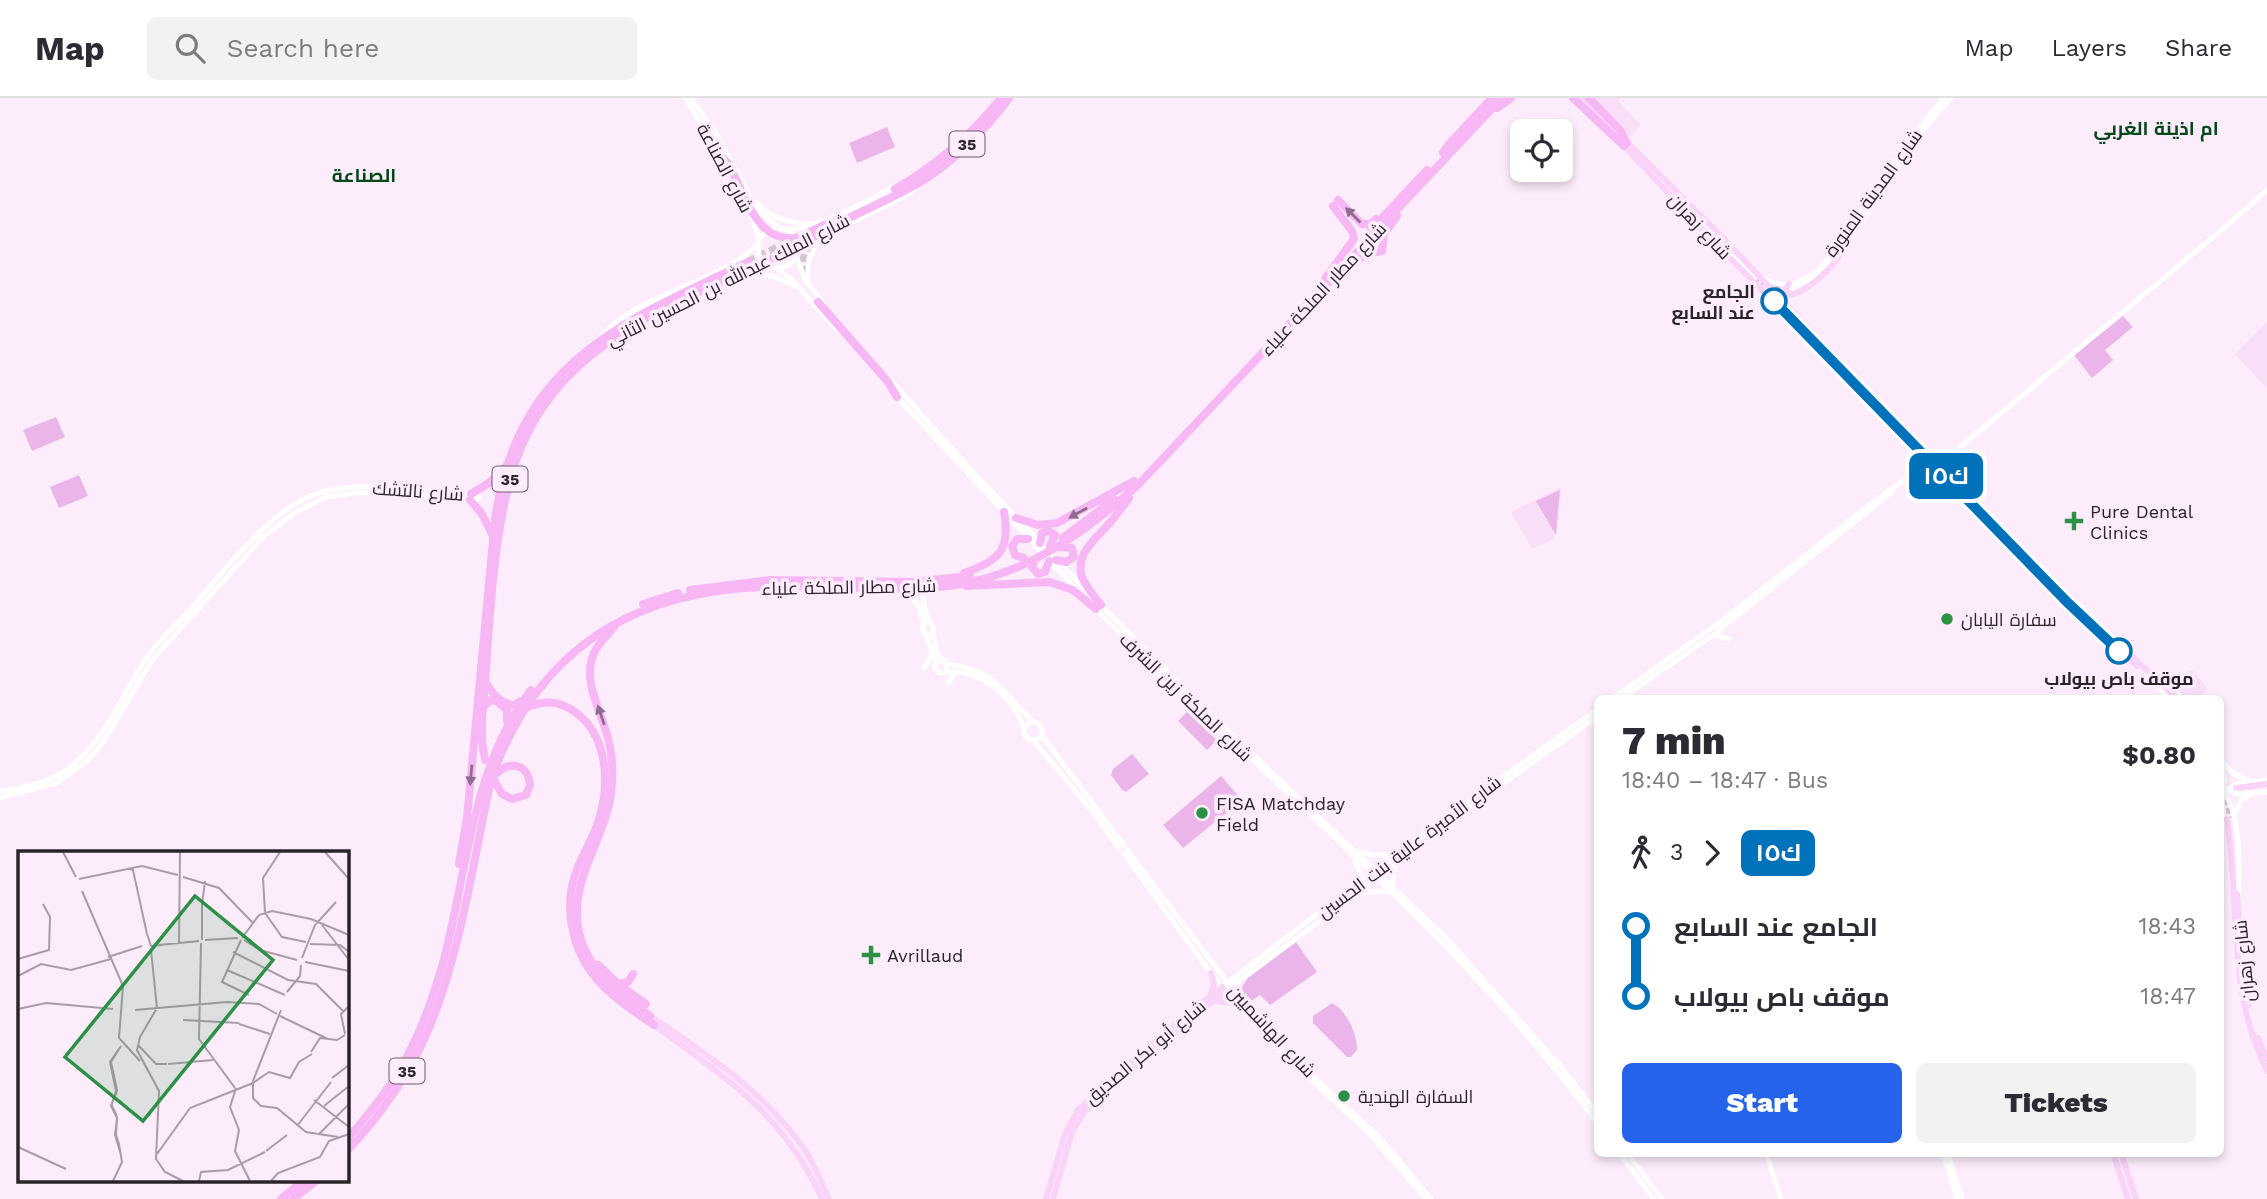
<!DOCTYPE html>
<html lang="en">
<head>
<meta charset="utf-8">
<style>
	:root { --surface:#fff; --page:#f2f2f3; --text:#2b2b33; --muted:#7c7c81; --line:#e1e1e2; --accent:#2563eb }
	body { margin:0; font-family:"Work Sans",Cairo,sans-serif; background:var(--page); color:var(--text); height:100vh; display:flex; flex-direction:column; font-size:26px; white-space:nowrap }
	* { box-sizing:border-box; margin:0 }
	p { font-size:23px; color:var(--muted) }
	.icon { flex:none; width:38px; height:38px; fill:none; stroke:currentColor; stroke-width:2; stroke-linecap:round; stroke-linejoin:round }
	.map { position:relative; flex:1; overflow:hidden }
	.panel { position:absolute; left:1594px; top:597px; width:630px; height:462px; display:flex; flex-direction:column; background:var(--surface); border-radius:10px; box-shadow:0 4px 10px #0003 }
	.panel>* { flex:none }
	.badge { padding:0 14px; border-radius:10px; font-size:24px; line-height:46px }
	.tools { position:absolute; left:1510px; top:21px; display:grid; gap:14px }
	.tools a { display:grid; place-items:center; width:63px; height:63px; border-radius:10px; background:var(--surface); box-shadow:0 4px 10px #0003; font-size:35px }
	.map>.badge { position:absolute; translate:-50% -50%; box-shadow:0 0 0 4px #fff }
	.legs { display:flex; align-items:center; gap:10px; height:77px; padding:0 28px; font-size:23px }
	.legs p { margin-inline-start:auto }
	.overview { display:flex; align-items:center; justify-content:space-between; height:119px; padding:0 28px }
	h1 { font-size:38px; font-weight:800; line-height:52px }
	.button { display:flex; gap:14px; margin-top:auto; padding:14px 28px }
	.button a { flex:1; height:80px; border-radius:10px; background:var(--accent); color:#fff; font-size:28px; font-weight:800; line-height:80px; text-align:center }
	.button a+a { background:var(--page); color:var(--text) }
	ul { padding:0 28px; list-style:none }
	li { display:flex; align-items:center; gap:24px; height:70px; font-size:26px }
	li i { display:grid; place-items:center; width:10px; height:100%; margin:0 9px; background:currentColor }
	li i::after { content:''; width:18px; height:18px; margin:-9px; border:5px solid; border-radius:50%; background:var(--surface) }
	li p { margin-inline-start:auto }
	li:first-child i { background:linear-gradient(#0000 50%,currentColor 0) }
	li:last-child i { background:linear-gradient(currentColor 50%,#0000 0) }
	header { display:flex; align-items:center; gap:42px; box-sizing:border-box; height:98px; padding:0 35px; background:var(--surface); border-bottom:2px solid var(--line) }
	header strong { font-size:33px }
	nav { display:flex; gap:38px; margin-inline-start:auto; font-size:24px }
	.search { width:490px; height:63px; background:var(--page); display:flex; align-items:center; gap:18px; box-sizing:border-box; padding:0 24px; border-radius:10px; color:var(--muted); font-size:26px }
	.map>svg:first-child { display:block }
	.built { fill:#f8def6 }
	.green { fill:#ecb5e9 }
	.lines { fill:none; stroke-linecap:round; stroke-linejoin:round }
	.secondary-tunnel { stroke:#d3c5d2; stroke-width:5; stroke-dasharray:5 2.5; stroke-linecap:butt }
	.primary-tunnel { stroke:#d3c5d2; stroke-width:6; stroke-dasharray:6 3; stroke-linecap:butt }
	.highway-tunnel { stroke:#d3c5d2; stroke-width:8; stroke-dasharray:8 4; stroke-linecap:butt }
	.secondary { stroke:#fff; stroke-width:5 }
	.primary { stroke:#fad4f8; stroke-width:6 }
	.highway { stroke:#f7b7f4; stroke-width:8 }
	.oneway { fill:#906d8f }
	.line-1-casing { stroke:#fff; stroke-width:16 }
	.line-1 { stroke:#0072bc; stroke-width:10 }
	.stop-1-dot { fill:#fff; stroke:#0072bc; stroke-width:3.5 }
	.poi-dot { fill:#2d9145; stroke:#fdedfc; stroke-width:2.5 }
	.labels { text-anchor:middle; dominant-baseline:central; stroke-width:7; stroke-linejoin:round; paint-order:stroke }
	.shield { fill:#fdedfc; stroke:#696069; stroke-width:2 }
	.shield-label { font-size:16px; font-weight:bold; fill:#2a232a }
	.street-label { font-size:18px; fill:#2a232a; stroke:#fdedfc }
	.stop-label { font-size:18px; font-weight:bold; fill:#2a232a; stroke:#fdedfc; text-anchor:end }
	.poi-label { font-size:18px; fill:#2a232a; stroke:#fdedfc; text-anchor:start }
	.neighbourhood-label { font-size:19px; font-weight:bold; fill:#034819; stroke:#fdedfc }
	.inset-road { fill:none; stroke:#a99ca8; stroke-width:2 }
	.view { fill:#2d9145; fill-opacity:0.15; stroke:#2d9145; stroke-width:3.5 }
	.inset-edge { fill:none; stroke:#2a232a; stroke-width:3.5 }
</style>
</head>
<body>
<header>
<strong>Map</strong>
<div class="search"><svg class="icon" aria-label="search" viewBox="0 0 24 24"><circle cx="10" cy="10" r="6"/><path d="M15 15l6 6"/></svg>Search here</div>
<nav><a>Map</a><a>Layers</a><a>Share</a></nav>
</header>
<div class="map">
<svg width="2267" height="1101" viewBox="0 0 2267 1101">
	<rect width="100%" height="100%" fill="#fdedfc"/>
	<g class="built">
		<path d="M 1593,0 L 1621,0 L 1618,3 L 1641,27 L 1630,39 Z"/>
		<path d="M 2267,224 L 2267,290 L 2235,256 Z"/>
		<path d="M 1561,389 L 1554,441 L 1532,451 L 1511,414 Z"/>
		<path d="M 2190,573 L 2193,573 L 2208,591 L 2198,600 L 2185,600 L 2177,591 L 2179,584 Z"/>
	</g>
	<g class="green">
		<path d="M 887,29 L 895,49 L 857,65 L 849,45 Z"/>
		<path d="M 2123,218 L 2133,229 L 2105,252 L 2113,262 L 2092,280 L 2074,257 Z"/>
		<path d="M 56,319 L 65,339 L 32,353 L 23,332 Z"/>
		<path d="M 79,377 L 88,398 L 59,410 L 50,389 Z"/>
		<path d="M 1560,392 L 1556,437 L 1536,403 Z"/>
		<path d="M 1188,613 L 1217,642 L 1207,652 L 1178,623 Z"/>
		<path d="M 1132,656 L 1149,676 L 1126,694 L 1122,692 L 1111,677 L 1113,671 Z"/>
		<path d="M 1221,678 L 1242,702 L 1183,750 L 1163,727 Z"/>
		<path d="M 1296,844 L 1317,874 L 1270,907 L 1260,897 L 1245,907 L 1239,893 L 1248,880 Z"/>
		<path d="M 1332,905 C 1347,913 1357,935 1357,952 L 1351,959 L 1347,959 L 1313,925 L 1313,918 Z"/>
	</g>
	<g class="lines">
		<g class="secondary-tunnel">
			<path d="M 1755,180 L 1769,188 L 1788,190"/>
			<path d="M 1917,378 L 1948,359"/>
		</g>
		<g class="primary-tunnel">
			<path d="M 1912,343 L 1956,389"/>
			<path d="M 2226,701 L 2230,720"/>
		</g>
		<g class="highway-tunnel">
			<path d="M 748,164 L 797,140"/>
			<path d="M 804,176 L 803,162 L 810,145"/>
		</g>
		<g class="secondary">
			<path d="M 685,0 L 722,60"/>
			<path d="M 691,0 L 717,37 L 758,113 L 780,130"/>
			<path d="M 756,104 C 772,121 791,126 813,126"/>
			<path d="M 752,118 L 759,142"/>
			<path d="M 1698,124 L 1709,133 L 1755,180"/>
			<circle cx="778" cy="150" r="20"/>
			<path d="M 785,131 C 816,133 868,102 897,87"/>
			<path d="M 797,155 L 824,138 L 899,101 L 914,92"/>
			<path d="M 796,158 L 805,181 L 824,206"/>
			<path d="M 776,170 L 791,181 L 837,232"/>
			<path d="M 753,177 L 773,178 L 797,189"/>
			<path d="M 1763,180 C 1774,187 1791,189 1804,182 C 1831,166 1847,133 1864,108 C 1890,71 1914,34 1944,0"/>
			<path d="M 736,181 L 773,169"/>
			<path d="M 807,185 L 809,160 L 819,143"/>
			<path d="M 1792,190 C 1835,178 1882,92 1906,55 C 1920,36 1935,17 1951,0"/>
			<path d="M 654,221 L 705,196"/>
			<path d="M 598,242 C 637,193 716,190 758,145"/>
			<path d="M 888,279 L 968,369 L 1086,492"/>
			<path d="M 895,297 L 1077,492"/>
			<path d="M 1948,359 L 2224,130 L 2267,92"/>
			<path d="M 904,491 L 919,508 L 924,526"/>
			<path d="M 926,491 C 919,504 927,519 934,530 L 932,536 L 924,536 L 922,528 L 926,525 L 931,525"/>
			<path d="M 1100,506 L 1209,615 L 1445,839 L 1560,968 L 1598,1016"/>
			<path d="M 1094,509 C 1262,680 1455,832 1598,1026"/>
			<path d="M 933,535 L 938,557 L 944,563"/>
			<path d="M 926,537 L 936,566"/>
			<path d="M 1713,537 L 1729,541"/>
			<circle cx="941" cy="569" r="6"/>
			<path d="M 946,566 C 994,571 1002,593 1033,624"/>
			<path d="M 924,570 L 933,555"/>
			<path d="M 946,574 C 981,571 1014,598 1024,632"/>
			<path d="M 2154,578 L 2161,581 L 2181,600"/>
			<path d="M 2151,581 L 2168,600"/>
			<path d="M 948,585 L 956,574"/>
			<path d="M 1613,600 L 1719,525 L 1881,398 L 1915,375"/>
			<path d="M 1622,600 L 1713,537 L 1892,394"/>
			<circle cx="1033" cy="633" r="9"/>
			<path d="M 1041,636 L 1124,747"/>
			<path d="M 1033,642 L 1089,709 L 1119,750"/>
			<path d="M 2221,662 L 2233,675 L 2249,683"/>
			<path d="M 2221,666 L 2225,682 L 2221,690"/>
			<path d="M 2221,688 L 2238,696 L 2267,694"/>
			<path d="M 0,694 C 24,689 50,685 69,670 C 105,643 121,599 145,562 C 156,545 173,530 187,515 C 223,476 268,411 319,395 C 361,382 418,392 461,395 L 479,399 L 476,403 L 378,394 L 353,395 L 326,399 L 296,414 L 263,439 L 152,562 L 113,628 L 99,650 L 86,664 L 56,685 L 0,700"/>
			<path d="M 2223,695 C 2241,712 2240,776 2238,801"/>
			<path d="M 2235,716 L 2241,703 L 2250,697"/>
			<path d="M 2225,725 L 2222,701 C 2230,681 2248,685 2267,682"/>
			<path d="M 1127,752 L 1250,914 L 1285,953 L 1380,1040 L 1431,1101"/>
			<path d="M 1357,753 L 1374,757 L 1395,756"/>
			<path d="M 1124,756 L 1211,875 L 1242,913 L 1282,955 L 1371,1037 L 1426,1101"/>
			<path d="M 1355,763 L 1359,772 L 1356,787"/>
			<path d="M 1393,789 L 1393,775 L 1396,765"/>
			<path d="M 1361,795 L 1389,793"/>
			<path d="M 1222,889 L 1395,756 L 1598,611"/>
			<path d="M 1229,890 L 1358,795 L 1422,743 L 1598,618"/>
			<path d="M 1619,1055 L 1654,1101"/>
			<path d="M 1627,1055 L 1662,1101"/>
			<path d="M 1766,1055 L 1781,1101"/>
			<path d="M 1943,1055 L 1957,1101"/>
			<path d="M 1948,1055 L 1962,1101"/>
		</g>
		<g class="primary">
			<path d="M 1583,0 L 1725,142 L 1879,305"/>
			<path d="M 1623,47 L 1719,149 L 1912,343"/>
			<path d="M 1789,186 L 1785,192 L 1791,197 C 1814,190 1841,162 1849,140"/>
			<path d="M 1958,387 L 2092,522 L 2177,600"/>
			<path d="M 1997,432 L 2088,524 L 2137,568"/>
			<path d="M 2236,690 L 2267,686"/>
			<path d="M 2227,721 C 2241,808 2226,890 2267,973"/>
			<path d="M 2237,796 L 2241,851"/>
			<path d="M 2244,883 L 2248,907"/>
			<path d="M 1211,897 L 1214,885 L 1211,875"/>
			<path d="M 1215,903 L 1236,905"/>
			<path d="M 650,918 C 709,958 768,996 808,1057 C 816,1071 822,1086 829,1101"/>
			<path d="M 654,927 C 727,981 783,1015 822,1101"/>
			<path d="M 2258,940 L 2267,961"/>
			<path d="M 2113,1055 L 2128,1101"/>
			<path d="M 2121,1055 L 2136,1101"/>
			<path d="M 1046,1101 L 1065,1036 L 1078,1012 L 1141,955 L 1222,889"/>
			<path d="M 1053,1101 L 1072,1034 L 1085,1013 L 1225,893"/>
		</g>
		<g class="highway">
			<path d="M 1573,0 L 1624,48"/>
			<path d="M 1589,0 L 1620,32 L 1627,45"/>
			<path d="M 1497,10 L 1511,0"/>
			<path d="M 1443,55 L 1449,46 L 1492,0"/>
			<path d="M 721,58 L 728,65 C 748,101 757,154 810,137"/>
			<path d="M 895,91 C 935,68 972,36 1001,0"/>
			<path d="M 1338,102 L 1362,126 L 1370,126 L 1376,121"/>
			<path d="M 809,134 L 830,124"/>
			<path d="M 1367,136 L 1427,72"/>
			<path d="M 1382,153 L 1384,136 L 1397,118"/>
			<path d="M 1348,171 L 1367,155 L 1378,154"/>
			<path d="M 1325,181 L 1354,141 L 1352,133 L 1333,108"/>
			<path d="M 818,204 L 888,284 L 897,299"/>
			<path d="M 471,396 L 489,385 L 505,369"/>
			<path d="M 470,402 L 482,416 L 493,438"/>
			<path d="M 1016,420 L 1038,427 L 1057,425 L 1134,383"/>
			<path d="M 1063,440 L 1114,401"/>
			<path d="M 1040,445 L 1042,435 L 1049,433 L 1055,437 L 1050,448"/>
			<path d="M 1024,460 L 1015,457 L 1012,448 L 1017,441 L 1028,441"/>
			<path d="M 1034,462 L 1032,469 L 1038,476 L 1045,474 L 1049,463"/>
			<path d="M 1056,462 L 1066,464 L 1074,459 L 1072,450 L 1059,449"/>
			<path d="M 964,475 C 999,463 1011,452 1004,414"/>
			<path d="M 966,488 L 1050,484 L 1073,492 L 1096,511"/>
			<path d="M 690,492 L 771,482 L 912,484 L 970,478"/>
			<path d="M 643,506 L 678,495"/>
			<path d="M 1101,507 C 1094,498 1086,489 1082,479 C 1074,454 1099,439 1112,422 C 1118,415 1124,407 1129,400"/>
			<path d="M 614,529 C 607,538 599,544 594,555 C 582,583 600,610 607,637 C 612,653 613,669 612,685 C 610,738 567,779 579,834 C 588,873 620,896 650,918"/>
			<path d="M 485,583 C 492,595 500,606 514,607 L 523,602"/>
			<path d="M 483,609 L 491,602 L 498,604 L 507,612 L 507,623"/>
			<path d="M 525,610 C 544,602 558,602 575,614 C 608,637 610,686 599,721 C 593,742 580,759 574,780 C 569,797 569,816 573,833 C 582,879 618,903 654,927"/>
			<path d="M 485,662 L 482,643 L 482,621 C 489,546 490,462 508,390 C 542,249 660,214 776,159 C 799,149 819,135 841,124 C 866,111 893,100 917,86 C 949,68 988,30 1009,0"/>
			<path d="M 495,684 L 502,696 L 512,701 L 526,697 L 530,687 C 528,665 509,662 495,677"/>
			<path d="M 459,766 L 467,720 L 495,421 C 518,264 620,225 748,164"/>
			<path d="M 598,867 L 618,886 L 646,906"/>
			<path d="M 618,886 L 628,884 L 633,876"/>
			<path d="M 346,1043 C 363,1022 381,1002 395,979 C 416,947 430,909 441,872 C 468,778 469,672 531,592"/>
			<path d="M 346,1054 C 379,1019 408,979 427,935 C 460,859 473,764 491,682 C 536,553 631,493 765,489 C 829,486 893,496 956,487 C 1028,476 1087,433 1139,386 L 1502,0"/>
			<path d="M 281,1101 L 305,1082"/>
			<path d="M 293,1101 L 317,1082"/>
		</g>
	</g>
	<defs><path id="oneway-solid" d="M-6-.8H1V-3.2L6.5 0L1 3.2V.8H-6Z" transform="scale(1.75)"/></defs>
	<g class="oneway">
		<use href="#oneway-solid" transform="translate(1353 117) rotate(-135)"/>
		<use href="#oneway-solid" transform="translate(1078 415) rotate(151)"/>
		<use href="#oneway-solid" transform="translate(601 617) rotate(-109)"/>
		<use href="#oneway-solid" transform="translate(471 677) rotate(95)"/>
	</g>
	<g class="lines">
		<g class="line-1-casing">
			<path id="line-1" d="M 1774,203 L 2067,504 L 2119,553"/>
		</g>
		<use href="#line-1" class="line-1"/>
	</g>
	<g class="stop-1-dot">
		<circle cx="1774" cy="203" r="12"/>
		<circle cx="2119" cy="553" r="12"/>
	</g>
	<g class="poi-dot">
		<path d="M2070.5 412.5h7v7h7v7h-7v7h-7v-7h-7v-7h7z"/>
		<circle cx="1947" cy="521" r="7"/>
		<circle cx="1202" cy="715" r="7"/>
		<path d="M867.5 846.5h7v7h7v7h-7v7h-7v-7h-7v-7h7z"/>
		<circle cx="1344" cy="998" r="7"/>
	</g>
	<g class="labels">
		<g class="shield">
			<rect x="949.5" y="33.5" width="35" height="25" rx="5"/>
			<rect x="492.5" y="368.5" width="35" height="25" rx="5"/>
			<rect x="389.5" y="960.5" width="35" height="25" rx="5"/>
		</g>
		<g class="shield-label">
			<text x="967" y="46">35</text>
			<text x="510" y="381">35</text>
			<text x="407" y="973">35</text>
		</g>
		<g class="street-label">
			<text transform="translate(725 70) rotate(62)">شارع الصناعة</text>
			<text transform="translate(1873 95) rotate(-54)">شارع المدينة المنورة</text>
			<text transform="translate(1700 128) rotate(47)">شارع زهران</text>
			<text transform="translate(728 182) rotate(-27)">شارع الملك عبدالله بن الحسين الثاني</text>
			<text transform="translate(1323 191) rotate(-47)">شارع مطار الملكة علياء</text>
			<text transform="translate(418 393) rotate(4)">شارع نالتشك</text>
			<text transform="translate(849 489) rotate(-1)">شارع مطار الملكة علياء</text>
			<text transform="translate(1186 599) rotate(44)">شارع الملكة زين الشرف</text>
			<text transform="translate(1409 749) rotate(-37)">شارع الأميرة عالية بنت الحسين</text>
			<text transform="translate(2244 863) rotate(-96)">شارع زهران</text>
			<text transform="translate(1272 933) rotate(47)">شارع الهاشميين</text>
			<text transform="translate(1145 954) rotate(-40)">شارع أبو بكر الصديق</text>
		</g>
		<g class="stop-label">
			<text x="1755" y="193">الجامع<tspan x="1755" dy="21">عند السابع</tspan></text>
			<text x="2119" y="580" text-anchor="middle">موقف باص بيولاب</text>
		</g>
		<g class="poi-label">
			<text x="2090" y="413">Pure Dental<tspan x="2090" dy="21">Clinics</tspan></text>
			<text x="1961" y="521">سفارة اليابان</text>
			<text x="1216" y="705">FISA Matchday<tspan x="1216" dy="21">Field</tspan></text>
			<text x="887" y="857">Avrillaud</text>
			<text x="1358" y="998">السفارة الهندية</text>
		</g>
		<g class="neighbourhood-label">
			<text x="2156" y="30">ام اذينة الغربي</text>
			<text x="364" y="77">الصناعة</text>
		</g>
	</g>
	<g transform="translate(18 753)">
		<rect width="331" height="331" fill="#fdedfc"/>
		<path class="inset-road" d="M 45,1 L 58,26M 262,1 L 245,27 L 247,62 L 264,86 L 288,91M 307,1 L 331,28M 111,18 L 115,19 L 129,83M 165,26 L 201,37 L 235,72M 61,28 L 124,15 L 160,24M 64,40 L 105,135 L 101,187 L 122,210M 184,53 L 184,89M 184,54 L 187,30M 304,74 L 331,109M 129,83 L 133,95 L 144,94M 224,87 L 241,64 L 254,60 L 293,68 L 331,84M 187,89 L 220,87M 223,89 L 204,131 L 231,144M 226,89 L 242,99 L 279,109M 161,92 L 162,1M 183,92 L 181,188 L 217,237M 292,93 L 322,94 L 331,101M 141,94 L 181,90M 133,99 L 139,157 L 122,186 L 119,199 L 141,240 L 138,308 L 147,321 L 165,330M 215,101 L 270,129 L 298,133 L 325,160M 90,106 L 124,95M 284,107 L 297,74 L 318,51M 0,108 L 31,99 L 32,66 L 25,53M 287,111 L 331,120M 209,119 L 267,144M 0,125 L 23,113 L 53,119 L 93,108M 269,141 L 282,125 L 283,114M 0,158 L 28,152 L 95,158M 117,159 L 209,151 L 241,153 L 259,163M 263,159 L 235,230 L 235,247 L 243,255 L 259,257 L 288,281 L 320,286M 262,165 L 310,188M 165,169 L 221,172M 221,173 L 252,183M 327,183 L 323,163 L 331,155M 120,194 L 138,213 L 149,213M 293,201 L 302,187 L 319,189 L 327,184M 150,213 L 195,209M 314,227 L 331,214M 218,237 L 212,256 L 221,279 L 217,300 L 232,330M 296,249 L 331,276M 306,255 L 331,235M 279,275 L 313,231M 301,283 L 331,253M 0,296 L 48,318M 248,300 L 269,284M 139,303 L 172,257 L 235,232 L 251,221 L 272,227 L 281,211 L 294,203M 95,330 L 104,311 L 101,293 L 98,284 L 99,267 L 98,263 L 94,255 L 94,252 L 98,243 L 99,239 L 93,211 L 103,195 L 92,211 L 98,240 L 93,255 L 99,267 L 97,284 L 103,304M 181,330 L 183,321 L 210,319 L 247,301M 253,330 L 260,322 L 302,306 L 311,290 L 331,283"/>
		<path class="view" d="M 177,45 L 255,109 L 125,270 L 47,206 Z"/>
		<rect width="331" height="331" class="inset-edge"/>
	</g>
</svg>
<div class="tools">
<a><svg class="icon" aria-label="locate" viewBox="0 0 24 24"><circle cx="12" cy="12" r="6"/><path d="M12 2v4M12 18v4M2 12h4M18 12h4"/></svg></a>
</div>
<b class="badge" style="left:1946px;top:378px;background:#0072bc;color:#fff">ك١٥</b>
<section class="panel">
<div class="overview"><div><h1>7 min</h1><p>18:40 – 18:47 · Bus</p></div><b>$0.80</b></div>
<div class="legs"><svg class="icon" aria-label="walk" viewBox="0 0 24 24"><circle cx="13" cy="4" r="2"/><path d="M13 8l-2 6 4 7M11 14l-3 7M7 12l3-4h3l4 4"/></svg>3<svg class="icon" aria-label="forward" viewBox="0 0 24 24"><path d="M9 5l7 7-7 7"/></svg><b class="badge" style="background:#0072bc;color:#fff">ك١٥</b></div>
<ul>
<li><i style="color:#0072bc"></i><b>الجامع عند السابع</b><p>18:43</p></li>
<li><i style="color:#0072bc"></i><b>موقف باص بيولاب</b><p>18:47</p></li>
</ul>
<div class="button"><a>Start</a><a>Tickets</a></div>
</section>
</div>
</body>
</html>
